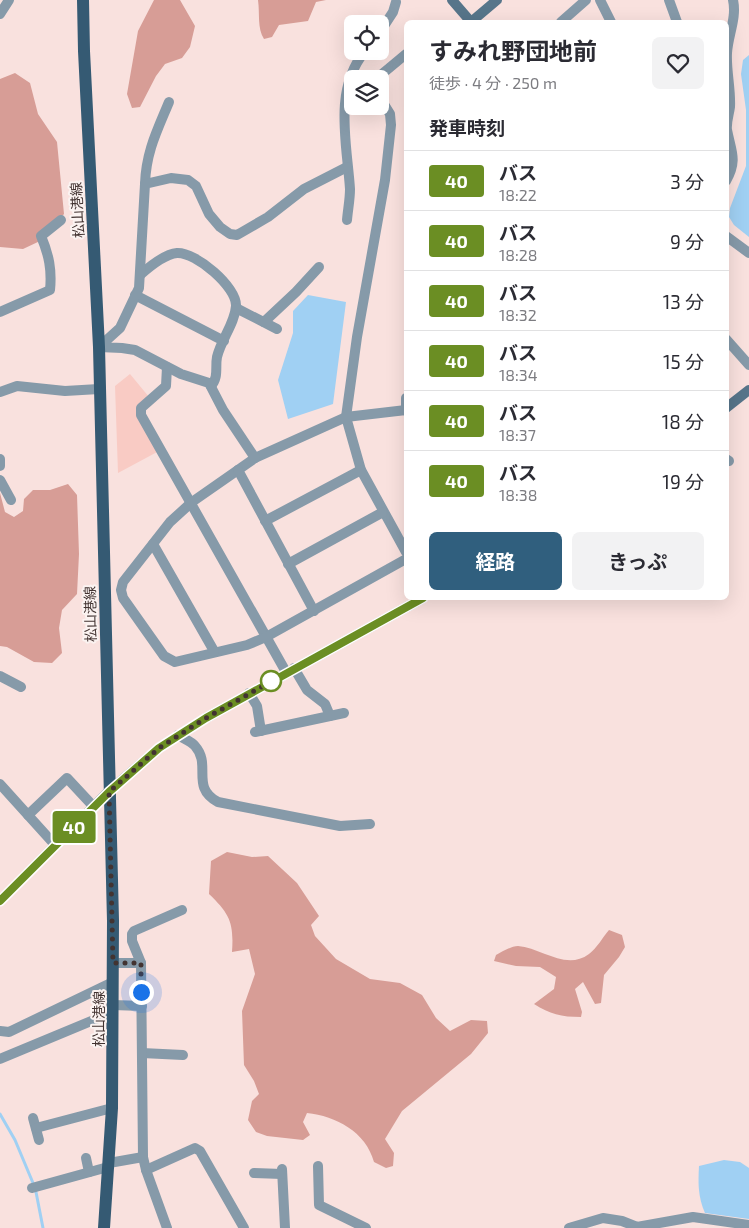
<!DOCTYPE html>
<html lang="ja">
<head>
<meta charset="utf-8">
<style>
	:root { --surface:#fff; --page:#f2f2f3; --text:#2b2b33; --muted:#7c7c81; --line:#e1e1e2; --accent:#305f7e }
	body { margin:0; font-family:"Exo 2","Noto Sans JP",sans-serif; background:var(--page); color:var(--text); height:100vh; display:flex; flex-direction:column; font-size:19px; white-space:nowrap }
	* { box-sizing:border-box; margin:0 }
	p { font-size:16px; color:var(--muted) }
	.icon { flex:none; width:28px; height:28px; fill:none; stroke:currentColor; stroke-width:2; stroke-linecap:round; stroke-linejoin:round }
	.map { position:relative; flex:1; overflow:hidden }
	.details { position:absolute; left:404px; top:20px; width:325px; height:580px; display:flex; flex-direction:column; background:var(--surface); border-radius:8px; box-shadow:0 5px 20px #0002 }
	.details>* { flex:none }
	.badge { padding:0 10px; border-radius:4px; font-size:18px; line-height:32px }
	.tools { position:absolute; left:344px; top:15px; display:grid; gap:10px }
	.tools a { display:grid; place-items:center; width:45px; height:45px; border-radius:8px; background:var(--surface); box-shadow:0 5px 20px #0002; font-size:25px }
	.you { position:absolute; width:25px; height:25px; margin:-12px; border:4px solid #fff; border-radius:50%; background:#1a73e8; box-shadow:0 0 0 8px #1a73e833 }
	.map>.badge { position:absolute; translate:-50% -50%; box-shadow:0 0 0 2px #fff }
	h2 { padding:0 25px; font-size:19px; line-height:45px }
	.round { display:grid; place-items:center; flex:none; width:52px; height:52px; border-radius:8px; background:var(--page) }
	.overview { display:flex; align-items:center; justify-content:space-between; height:85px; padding:0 25px }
	h1 { font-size:24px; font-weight:700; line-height:38px }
	.action { display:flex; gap:10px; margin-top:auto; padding:10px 25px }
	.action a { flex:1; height:58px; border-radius:8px; background:var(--accent); color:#fff; font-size:20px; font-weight:700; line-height:58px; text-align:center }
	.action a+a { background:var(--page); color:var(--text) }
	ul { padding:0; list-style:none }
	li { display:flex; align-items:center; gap:15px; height:60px; padding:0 25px; border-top:1px solid var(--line) }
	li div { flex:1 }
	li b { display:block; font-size:19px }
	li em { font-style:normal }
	li .badge { min-width:55px; font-weight:700; text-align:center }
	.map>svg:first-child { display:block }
	.green { fill:#f9cbc4 }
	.forest { fill:#d79d96 }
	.water { fill:#a0d0f3 }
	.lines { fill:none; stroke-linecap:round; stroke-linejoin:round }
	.stream { stroke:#a0d0f3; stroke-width:3 }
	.street { stroke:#869aa9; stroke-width:10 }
	.secondary { stroke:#57758a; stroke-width:10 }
	.primary { stroke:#355a73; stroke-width:12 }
	.line-casing { stroke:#fff; stroke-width:11 }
	.line { stroke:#6b8e23; stroke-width:8 }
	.walk { stroke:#423331; stroke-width:5; stroke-dasharray:0 9 }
	.stop-dot { fill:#fff; stroke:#6b8e23; stroke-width:2.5 }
	.labels { text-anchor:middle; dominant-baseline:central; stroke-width:4; stroke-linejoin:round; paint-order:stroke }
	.street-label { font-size:14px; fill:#423331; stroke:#fbf3f1 }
</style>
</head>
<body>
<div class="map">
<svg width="749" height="1228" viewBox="0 0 749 1228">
	<rect width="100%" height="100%" fill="#f9e1de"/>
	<path class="green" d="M 130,374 L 149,397 L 136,410 L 159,451 L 118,473 L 115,386 Z"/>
	<g class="forest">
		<path d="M 154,0 L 180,0 L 195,26 L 190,47 L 182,58 L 165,64 L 156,76 L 140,107 L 132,108 L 127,94 L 138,31 Z"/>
		<path d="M 258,0 L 326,0 L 316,2 L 308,21 L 279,25 L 272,37 L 264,39 C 257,28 260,14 258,0 Z"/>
		<path d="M 15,73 L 30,83 L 38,114 L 57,142 L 64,214 L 40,241 L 23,249 L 0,247 L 0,79 Z"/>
		<path d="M 68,484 L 77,495 L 79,554 L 77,594 L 62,610 L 59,628 L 62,653 L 52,663 L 34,662 L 7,647 L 0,646 L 0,493 L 5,512 L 14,517 L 23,511 L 24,499 L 33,490 L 50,490 Z"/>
		<path d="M 227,852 L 252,857 L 268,856 L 297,883 L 319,916 L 311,925 L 315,936 L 336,959 L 370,979 L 400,983 L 422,995 L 436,1018 L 450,1031 L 471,1020 L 487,1021 L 488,1033 L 471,1054 L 402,1111 L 385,1139 L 394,1153 L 393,1166 L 386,1168 L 374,1162 C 366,1132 336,1116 307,1113 L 303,1122 L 310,1135 L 303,1140 L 267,1136 L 256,1132 L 248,1120 L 252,1101 L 259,1094 L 254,1081 L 244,1065 L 242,1011 L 255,974 L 249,949 L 232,952 C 234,923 230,914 209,894 L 211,861 Z"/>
		<path d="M 609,930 L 622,935 L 625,947 L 619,957 L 604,975 L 601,1003 L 595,1004 L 583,982 L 575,989 L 582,1012 L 581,1017 C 561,1017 550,1014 534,1004 L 554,989 L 556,977 L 540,967 L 516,966 L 494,961 L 496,955 C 502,952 511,946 518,946 C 542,948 566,971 589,954 C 597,948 603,937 609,930 Z"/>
	</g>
	<g class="water">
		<path d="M 749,55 L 749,237 L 734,225 L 729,217 L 730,208 L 746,166 L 746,110 L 741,74 L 743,60 Z"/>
		<path d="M 308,295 L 346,302 L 333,404 L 288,419 L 278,380 L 293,333 L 293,311 Z"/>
		<path d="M 724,1160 L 740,1162 L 749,1168 L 749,1219 L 705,1213 C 698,1197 698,1184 699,1166 Z"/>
	</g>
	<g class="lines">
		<g class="stream">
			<path d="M 0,1114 L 15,1140 L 33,1183"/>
			<path d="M 36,1192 L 43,1228"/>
		</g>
		<g class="street">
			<path d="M 600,0 L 611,22"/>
			<path d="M 669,0 L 677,22"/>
			<path d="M 0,14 L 9,0"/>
			<path d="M 561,22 L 586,0"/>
			<path d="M 380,32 L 393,12 L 396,2"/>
			<path d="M 376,79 L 406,54"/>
			<path d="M 380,98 L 390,114 L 391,125 L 385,180 L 357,337 L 346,417 L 361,470 L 406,552"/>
			<path d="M 726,181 C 738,160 731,151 727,130 C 726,122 729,115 730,107 C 731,89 726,71 727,53 C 728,35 737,18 733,0"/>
			<path d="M 145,184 C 146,152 157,131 169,102"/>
			<path d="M 347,220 C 348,209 350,199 350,189 C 347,143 333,90 365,51"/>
			<path d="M 726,236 L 749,253"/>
			<path d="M 140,275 C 149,267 165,254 177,253 C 196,252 237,287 236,306 C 235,323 221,340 217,357 C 215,367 219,377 211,386"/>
			<path d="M 135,295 L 224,341"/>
			<path d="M 236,308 L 277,329"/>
			<path d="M 0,312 L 50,290 C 52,270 49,255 41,236 L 61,220"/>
			<path d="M 264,322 L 296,292 L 319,267"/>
			<path d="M 726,339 L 749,365"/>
			<path d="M 167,367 L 166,386 L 141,408 L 141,415 L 286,672"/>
			<path d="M 0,392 L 17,386 L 65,391 L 99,389"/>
			<path d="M 406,398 L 406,411"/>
			<path d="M 406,410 L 346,417 L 255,458 L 192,502 L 170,522 L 123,582 L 121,590 L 123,598 L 164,656 L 175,662 L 247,645 L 266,637 L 406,559"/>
			<path d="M 255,458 L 223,410 L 209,383 L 181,374 L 135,350 L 122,348 L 99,347 L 120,328 L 139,288 L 145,184 L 171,178 L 188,180 L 196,186 L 209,214 L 220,227 L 230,234 L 237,235 L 268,217 L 304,189 L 347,167"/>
			<path d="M 0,459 L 0,466"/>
			<path d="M 726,459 L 729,461"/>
			<path d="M 238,470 L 314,611"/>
			<path d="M 0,480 L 11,500"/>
			<path d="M 265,521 L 361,470"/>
			<path d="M 153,544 L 214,651"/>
			<path d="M 288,564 L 383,512"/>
			<path d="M 294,668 L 307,690 L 325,704 L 330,716"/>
			<path d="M 0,676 L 21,687"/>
			<path d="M 249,693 L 257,706 L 261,731"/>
			<path d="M 255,732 L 344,713"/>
			<path d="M 178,735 C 184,739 191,741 195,746 C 212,765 190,787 218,802 L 340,826 L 370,824"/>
			<path d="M 0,784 L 55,845"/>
			<path d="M 28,815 L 67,778 L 94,807"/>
			<path d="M 113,963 L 141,963"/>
			<path d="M 113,1005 L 142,1006"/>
			<path d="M 0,1031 L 9,1032 L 113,982"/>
			<path d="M 142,1053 L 183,1055"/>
			<path d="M 0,1059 L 113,1012"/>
			<path d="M 33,1118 L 39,1140"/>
			<path d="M 36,1128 L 112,1108"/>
			<path d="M 86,1158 L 89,1172"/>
			<path d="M 109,1163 L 143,1157"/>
			<path d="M 318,1166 L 319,1205 L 366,1228"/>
			<path d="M 282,1169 L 285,1228"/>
			<path d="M 146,1170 L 195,1148 L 200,1151 L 244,1228"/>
			<path d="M 254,1173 L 282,1174"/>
			<path d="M 32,1188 L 108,1167"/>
			<path d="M 167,1228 L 146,1170 L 143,1157 L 141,963 L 132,941 L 132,934 L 134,931 L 182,910"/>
			<path d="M 569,1228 L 603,1218 L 622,1221 L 637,1227 L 693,1217 L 749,1225"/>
		</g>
		<g class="secondary">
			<path d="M 452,0 L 471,22"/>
			<path d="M 471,22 L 497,0"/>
			<path d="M 726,408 L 749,390"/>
			<path d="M 0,901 L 109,791 L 159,748 L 206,718 L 423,598"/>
		</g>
		<path class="primary" d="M 83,0 L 84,51 L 99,347 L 113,921 L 112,1108 L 104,1228"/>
	</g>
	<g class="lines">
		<g class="line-casing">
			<path id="line" d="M 0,901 L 109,792 L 159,748 L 206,718 L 423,598"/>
		</g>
		<use href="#line" class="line"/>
		<path class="walk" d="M 141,992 L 141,963 L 113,963 L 109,792 L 159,748 L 206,718 L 274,680 L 271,681"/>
	</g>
	<circle class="stop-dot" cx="271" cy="681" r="10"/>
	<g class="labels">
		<g class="street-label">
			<text transform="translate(77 210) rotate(-93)">松山港線</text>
			<text transform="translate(90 614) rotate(-91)">松山港線</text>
			<text transform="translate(98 1019) rotate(-90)">松山港線</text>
		</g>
	</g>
</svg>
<div class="tools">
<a><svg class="icon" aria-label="locate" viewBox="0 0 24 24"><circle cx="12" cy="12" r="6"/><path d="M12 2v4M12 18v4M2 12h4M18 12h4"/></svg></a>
<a><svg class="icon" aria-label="layers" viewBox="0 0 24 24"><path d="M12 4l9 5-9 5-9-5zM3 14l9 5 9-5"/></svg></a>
</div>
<div class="you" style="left:141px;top:992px"></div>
<b class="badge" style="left:74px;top:827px;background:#6b8e23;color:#fff">40</b>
<section class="details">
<div class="overview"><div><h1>すみれ野団地前</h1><p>徒歩 · 4 分 · 250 m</p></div><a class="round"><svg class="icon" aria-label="heart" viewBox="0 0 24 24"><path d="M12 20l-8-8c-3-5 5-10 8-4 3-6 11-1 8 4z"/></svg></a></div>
<h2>発車時刻</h2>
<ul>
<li><span class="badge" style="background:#6b8e23;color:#fff">40</span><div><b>バス</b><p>18:22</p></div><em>3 分</em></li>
<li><span class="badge" style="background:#6b8e23;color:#fff">40</span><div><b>バス</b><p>18:28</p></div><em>9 分</em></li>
<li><span class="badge" style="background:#6b8e23;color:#fff">40</span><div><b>バス</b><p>18:32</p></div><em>13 分</em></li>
<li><span class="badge" style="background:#6b8e23;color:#fff">40</span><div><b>バス</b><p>18:34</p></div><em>15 分</em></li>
<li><span class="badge" style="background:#6b8e23;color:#fff">40</span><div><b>バス</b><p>18:37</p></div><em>18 分</em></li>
<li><span class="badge" style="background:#6b8e23;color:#fff">40</span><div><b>バス</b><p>18:38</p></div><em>19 分</em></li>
</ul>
<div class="action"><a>経路</a><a>きっぷ</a></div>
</section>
</div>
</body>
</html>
